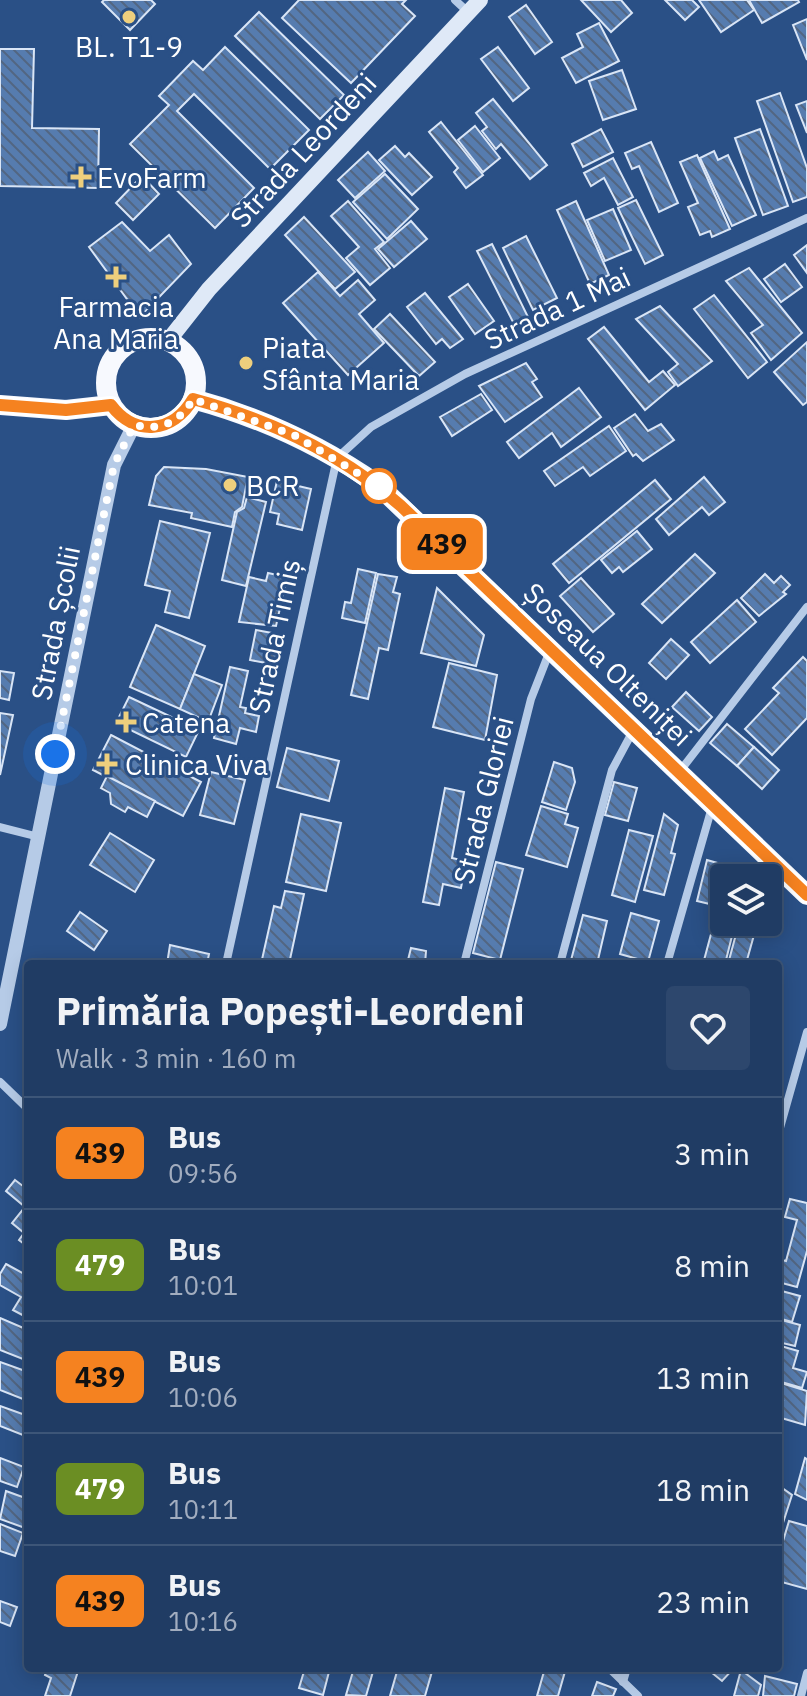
<!DOCTYPE html>
<html lang="en">
<head>
<meta charset="utf-8">
<style>
	:root { --surface:#203c64; --page:#2d476d; --text:#f1f3f6; --muted:#a2adbf; --line:#3d5678 }
	body { margin:0; font-family:"IBM Plex Sans",sans-serif; background:var(--page); color:var(--text); height:100vh; display:flex; flex-direction:column; font-size:30px; white-space:nowrap }
	* { box-sizing:border-box; margin:0 }
	p { font-size:26px; color:var(--muted) }
	.icon { flex:none; width:44px; height:44px; fill:none; stroke:currentColor; stroke-width:2; stroke-linecap:round; stroke-linejoin:round }
	.map { position:relative; flex:1; overflow:hidden }
	.details { position:absolute; left:24px; top:960px; width:758px; height:712px; display:flex; flex-direction:column; background:var(--surface); border-radius:8px; box-shadow:0 4px 20px #0003,0 0 0 2px var(--line) }
	.details>* { flex:none }
	.badge { padding:0 16px; border-radius:12px; font-size:28px; line-height:52px }
	.fabs { position:absolute; left:710px; top:864px; display:grid; gap:16px }
	.fabs a { display:grid; place-items:center; width:72px; height:72px; border-radius:8px; background:var(--surface); box-shadow:0 4px 20px #0003,0 0 0 2px var(--line); font-size:40px }
	.you { position:absolute; width:40px; height:40px; margin:-20px; border:6px solid #fff; border-radius:50%; background:#1a73e8; box-shadow:0 0 0 12px #1a73e833 }
	.map>.badge { position:absolute; translate:-50% -50%; box-shadow:0 0 0 4px #fff }
	.round { display:grid; place-items:center; flex:none; width:84px; height:84px; border-radius:8px; background:var(--page) }
	.headline { display:flex; align-items:center; justify-content:space-between; height:136px; padding:0 32px }
	h1 { font-size:38px; font-weight:700; line-height:60px }
	ul { padding:0; list-style:none }
	li { display:flex; align-items:center; gap:24px; height:112px; padding:0 32px; border-top:2px solid var(--line) }
	li div { flex:1 }
	li b { display:block; font-size:30px }
	li em { font-style:normal }
	li .badge { min-width:88px; font-weight:700; text-align:center }
	.map>svg:first-child { display:block }
	.building { fill:url(#building-back-hatch); stroke:#d9e5f6; stroke-width:2 }
	.lines { fill:none; stroke-linecap:round; stroke-linejoin:round }
	.minor { stroke:#b6cbe7; stroke-width:8 }
	.tertiary { stroke:#b6cbe7; stroke-width:14 }
	.secondary { stroke:#dfe9f7; stroke-width:16 }
	.primary { stroke:#f7f9fe; stroke-width:20 }
	.line-casing { stroke:#fff; stroke-width:18 }
	.line { stroke:#f58220; stroke-width:12 }
	.walk { stroke:#fff; stroke-width:8; stroke-dasharray:0 14.4 }
	.poi-dot { fill:#eecf7d; stroke:#2a5086; stroke-width:3 }
	.stop-dot { fill:#fff; stroke:#f58220; stroke-width:4 }
	.labels { text-anchor:middle; dominant-baseline:central; stroke-width:6; stroke-linejoin:round; paint-order:stroke }
	.poi-label { font-size:28px; fill:#fff; stroke:#2a5086; text-anchor:start }
	.street-label { font-size:28px; fill:#fff; stroke:#2a5086 }
</style>
</head>
<body>
<div class="map">
<svg width="807" height="1696" viewBox="0 0 807 1696">
	<defs>
		<pattern id="building-back-hatch" width="6" height="6" patternUnits="userSpaceOnUse" patternTransform="scale(2)"><rect width="6" height="6" fill="#567caf"/><path d="M-1 5l2 2M0 0l6 6M5-1l2 2" fill="none" stroke="#526682"/></pattern>
	</defs>
	<rect width="100%" height="100%" fill="#2a5086"/>
	<g class="building">
		<path d="M 104,0 L 151,0 L 155,4 L 130,30 L 102,2 Z"/>
		<path d="M 299,0 L 406,0 L 402,4 L 415,16 L 351,83 L 282,18 Z"/>
		<path d="M 581,0 L 621,0 L 632,13 L 611,32 Z"/>
		<path d="M 665,0 L 692,0 L 699,7 L 685,20 Z"/>
		<path d="M 699,0 L 747,0 L 754,10 L 721,32 Z"/>
		<path d="M 749,0 L 798,0 L 799,2 L 762,23 Z"/>
		<path d="M 526,5 L 552,42 L 535,54 L 509,17 Z"/>
		<path d="M 259,12 L 344,95 L 320,119 L 235,36 Z"/>
		<path d="M 807,19 L 807,60 L 793,25 Z"/>
		<path d="M 599,23 L 619,61 L 576,83 L 562,58 L 583,47 L 577,34 Z"/>
		<path d="M 225,47 L 309,130 L 270,169 L 194,94 L 177,111 L 254,188 L 215,228 L 130,144 L 169,105 L 159,96 L 193,61 L 203,70 Z"/>
		<path d="M 498,47 L 529,88 L 513,101 L 481,59 Z"/>
		<path d="M 0,49 L 34,49 L 32,128 L 99,129 L 98,188 L 0,186 Z"/>
		<path d="M 622,70 L 636,109 L 603,120 L 589,81 Z"/>
		<path d="M 780,93 L 807,168 L 807,197 L 793,202 L 757,101 Z"/>
		<path d="M 493,99 L 547,165 L 530,179 L 501,144 L 496,149 L 482,131 L 487,127 L 476,113 Z"/>
		<path d="M 807,101 L 807,133 L 796,105 Z"/>
		<path d="M 441,122 L 483,175 L 466,188 L 454,172 L 458,168 L 429,132 Z"/>
		<path d="M 475,126 L 500,158 L 483,172 L 458,140 Z"/>
		<path d="M 601,129 L 613,152 L 583,167 L 572,144 Z"/>
		<path d="M 760,129 L 788,206 L 763,215 L 735,138 Z"/>
		<path d="M 651,142 L 678,203 L 659,212 L 639,166 L 632,169 L 625,153 Z"/>
		<path d="M 395,146 L 405,157 L 409,153 L 432,177 L 412,195 L 379,160 Z"/>
		<path d="M 714,151 L 718,160 L 728,155 L 756,215 L 732,226 L 700,158 Z"/>
		<path d="M 368,152 L 385,171 L 355,198 L 338,180 Z"/>
		<path d="M 697,155 L 730,229 L 712,237 L 710,231 L 700,235 L 688,207 L 698,203 L 680,162 Z"/>
		<path d="M 613,158 L 633,197 L 618,205 L 604,178 L 591,186 L 584,173 Z"/>
		<path d="M 385,174 L 418,209 L 387,239 L 353,202 Z"/>
		<path d="M 142,176 L 159,194 L 133,220 L 116,203 Z"/>
		<path d="M 636,200 L 663,255 L 645,264 L 618,208 Z"/>
		<path d="M 348,201 L 384,242 L 375,249 L 390,268 L 370,285 L 346,258 L 359,247 L 331,216 Z"/>
		<path d="M 576,201 L 609,275 L 590,284 L 557,210 Z"/>
		<path d="M 613,209 L 631,250 L 605,261 L 587,220 Z"/>
		<path d="M 304,217 L 355,272 L 335,289 L 285,235 Z"/>
		<path d="M 411,221 L 427,239 L 394,267 L 378,249 Z"/>
		<path d="M 122,222 L 150,251 L 169,235 L 191,264 L 140,317 L 89,247 Z"/>
		<path d="M 526,236 L 557,298 L 533,310 L 503,248 Z"/>
		<path d="M 492,244 L 528,317 L 514,324 L 477,251 Z"/>
		<path d="M 807,245 L 807,273 L 794,255 Z"/>
		<path d="M 785,264 L 802,287 L 781,302 L 764,279 Z"/>
		<path d="M 749,268 L 802,333 L 771,360 L 751,333 L 763,325 L 726,281 Z"/>
		<path d="M 318,272 L 340,296 L 358,280 L 375,300 L 359,314 L 384,343 L 348,375 L 283,303 Z"/>
		<path d="M 468,284 L 494,321 L 475,334 L 449,297 Z"/>
		<path d="M 425,293 L 463,339 L 450,348 L 442,339 L 436,344 L 407,307 Z"/>
		<path d="M 714,295 L 767,362 L 748,378 L 694,309 Z"/>
		<path d="M 660,306 L 712,361 L 678,386 L 668,372 L 678,364 L 636,319 Z"/>
		<path d="M 390,314 L 435,362 L 419,376 L 374,329 Z"/>
		<path d="M 604,327 L 649,382 L 663,371 L 675,385 L 645,410 L 588,339 Z"/>
		<path d="M 807,342 L 807,402 L 803,405 L 774,372 Z"/>
		<path d="M 526,363 L 537,379 L 532,382 L 542,397 L 505,422 L 479,386 Z"/>
		<path d="M 579,388 L 601,417 L 561,447 L 552,433 L 519,458 L 507,442 Z"/>
		<path d="M 481,394 L 492,410 L 452,436 L 440,417 Z"/>
		<path d="M 635,414 L 648,431 L 661,424 L 674,440 L 643,461 L 636,454 L 633,456 L 614,428 Z"/>
		<path d="M 609,426 L 626,451 L 590,476 L 583,467 L 555,486 L 544,471 Z"/>
		<path d="M 164,467 L 206,469 L 248,477 L 242,507 L 235,512 L 232,527 L 191,518 L 192,513 L 149,505 L 156,476 Z"/>
		<path d="M 704,477 L 725,502 L 709,515 L 702,507 L 669,535 L 656,519 Z"/>
		<path d="M 655,480 L 671,499 L 569,583 L 553,564 Z"/>
		<path d="M 277,481 L 311,489 L 302,530 L 277,524 L 279,514 L 270,512 Z"/>
		<path d="M 247,497 L 266,502 L 246,586 L 222,580 L 237,512 L 244,508 Z"/>
		<path d="M 160,521 L 210,533 L 189,618 L 165,612 L 170,591 L 145,585 Z"/>
		<path d="M 637,531 L 652,549 L 623,572 L 619,567 L 612,573 L 601,560 Z"/>
		<path d="M 695,554 L 715,573 L 662,623 L 642,604 Z"/>
		<path d="M 358,569 L 376,573 L 365,623 L 342,618 L 345,602 L 351,603 Z"/>
		<path d="M 268,573 L 287,577 L 276,626 L 239,622 L 249,577 L 266,581 Z"/>
		<path d="M 378,574 L 397,577 L 393,592 L 400,594 L 388,650 L 379,648 L 368,699 L 351,695 Z"/>
		<path d="M 765,574 L 774,583 L 781,576 L 790,585 L 783,592 L 786,594 L 759,616 L 741,598 Z"/>
		<path d="M 581,578 L 614,614 L 593,632 L 560,596 Z"/>
		<path d="M 437,588 L 484,635 L 476,666 L 421,653 Z"/>
		<path d="M 737,600 L 756,622 L 710,663 L 691,642 Z"/>
		<path d="M 156,625 L 205,646 L 180,709 L 130,687 Z"/>
		<path d="M 256,630 L 283,635 L 277,665 L 250,660 Z"/>
		<path d="M 671,639 L 689,655 L 666,679 L 649,663 Z"/>
		<path d="M 803,657 L 807,661 L 807,718 L 772,755 L 745,729 L 779,693 L 773,688 Z"/>
		<path d="M 449,663 L 497,675 L 485,740 L 433,727 Z"/>
		<path d="M 230,667 L 248,671 L 240,707 L 246,708 L 245,713 L 259,716 L 256,732 L 240,728 L 236,744 L 214,738 Z"/>
		<path d="M 0,671 L 14,673 L 9,700 L 0,698 Z"/>
		<path d="M 194,674 L 222,685 L 208,722 L 180,709 Z"/>
		<path d="M 686,692 L 712,717 L 699,731 L 672,707 Z"/>
		<path d="M 129,697 L 199,730 L 186,757 L 116,723 Z"/>
		<path d="M 0,713 L 13,715 L 0,775 Z"/>
		<path d="M 727,724 L 754,747 L 737,766 L 710,743 Z"/>
		<path d="M 111,735 L 201,782 L 183,816 L 93,770 Z"/>
		<path d="M 754,747 L 779,770 L 762,789 L 737,766 Z"/>
		<path d="M 287,748 L 339,761 L 329,801 L 277,787 Z"/>
		<path d="M 554,762 L 572,768 L 575,782 L 566,810 L 542,802 Z"/>
		<path d="M 211,772 L 245,780 L 234,824 L 200,815 Z"/>
		<path d="M 107,776 L 155,801 L 147,817 L 128,807 L 125,812 L 111,804 L 110,793 L 101,788 Z"/>
		<path d="M 614,782 L 637,788 L 628,821 L 605,815 Z"/>
		<path d="M 445,788 L 464,792 L 452,858 L 466,861 L 461,888 L 443,884 L 439,905 L 423,902 Z"/>
		<path d="M 541,806 L 568,814 L 565,824 L 578,828 L 567,867 L 526,855 Z"/>
		<path d="M 301,814 L 341,823 L 326,891 L 286,882 Z"/>
		<path d="M 664,814 L 678,825 L 671,853 L 675,854 L 664,895 L 644,890 Z"/>
		<path d="M 629,830 L 653,836 L 635,902 L 612,895 Z"/>
		<path d="M 110,833 L 154,860 L 135,892 L 90,865 Z"/>
		<path d="M 707,860 L 728,866 L 718,906 L 697,901 Z"/>
		<path d="M 496,862 L 523,869 L 500,960 L 473,953 Z"/>
		<path d="M 285,891 L 304,894 L 289,964 L 261,964 L 274,906 L 281,908 Z"/>
		<path d="M 80,912 L 107,931 L 94,950 L 67,931 Z"/>
		<path d="M 631,913 L 659,921 L 648,962 L 620,954 Z"/>
		<path d="M 583,915 L 607,921 L 597,964 L 570,964 Z"/>
		<path d="M 714,923 L 734,928 L 725,964 L 703,964 Z"/>
		<path d="M 739,923 L 752,926 L 750,934 L 754,935 L 747,960 L 753,964 L 728,964 Z"/>
		<path d="M 170,945 L 209,954 L 207,964 L 167,964 Z"/>
		<path d="M 411,948 L 426,951 L 425,964 L 407,964 Z"/>
		<path d="M 15,1180 L 28,1190 L 28,1247 L 19,1240 L 24,1233 L 12,1223 L 25,1207 L 6,1191 Z"/>
		<path d="M 790,1199 L 807,1203 L 807,1251 L 797,1287 L 778,1282 L 778,1259 L 786,1261 L 797,1220 L 785,1217 Z"/>
		<path d="M 6,1264 L 28,1276 L 28,1318 L 13,1310 L 21,1297 L 0,1285 L 0,1274 Z"/>
		<path d="M 778,1290 L 800,1296 L 792,1322 L 778,1318 Z"/>
		<path d="M 0,1318 L 28,1330 L 28,1361 L 0,1350 Z"/>
		<path d="M 778,1319 L 800,1325 L 795,1346 L 778,1342 Z"/>
		<path d="M 781,1346 L 798,1351 L 793,1368 L 807,1372 L 802,1388 L 778,1381 Z"/>
		<path d="M 0,1362 L 28,1372 L 28,1401 L 0,1390 Z"/>
		<path d="M 778,1382 L 807,1391 L 805,1425 L 778,1417 L 783,1401 L 778,1400 Z"/>
		<path d="M 0,1406 L 28,1416 L 28,1437 L 0,1426 Z"/>
		<path d="M 0,1458 L 24,1467 L 17,1487 L 0,1481 Z"/>
		<path d="M 805,1458 L 807,1459 L 807,1500 L 795,1494 Z"/>
		<path d="M 778,1485 L 792,1495 L 782,1526 L 778,1523 Z"/>
		<path d="M 6,1491 L 28,1499 L 28,1529 L 0,1519 Z"/>
		<path d="M 789,1521 L 807,1526 L 807,1589 L 778,1581 L 778,1558 Z"/>
		<path d="M 0,1524 L 23,1533 L 15,1556 L 0,1551 Z"/>
		<path d="M 0,1601 L 17,1607 L 10,1626 L 0,1622 Z"/>
		<path d="M 47,1668 L 79,1668 L 70,1696 L 45,1696 L 51,1678 L 45,1675 Z"/>
		<path d="M 305,1668 L 330,1668 L 323,1695 L 299,1688 Z"/>
		<path d="M 354,1668 L 374,1668 L 366,1696 L 346,1695 Z"/>
		<path d="M 398,1668 L 433,1668 L 425,1696 L 390,1696 Z"/>
		<path d="M 545,1668 L 566,1668 L 558,1696 L 537,1696 Z"/>
		<path d="M 706,1668 L 734,1668 L 722,1681 Z"/>
		<path d="M 741,1670 L 761,1685 L 758,1696 L 734,1696 Z"/>
		<path d="M 765,1676 L 797,1684 L 794,1696 L 763,1696 Z"/>
		<path d="M 597,1682 L 616,1689 L 613,1696 L 592,1696 Z"/>
	</g>
	<g class="lines">
		<g class="minor">
			<path d="M 455,0 L 468,12"/>
			<path d="M 680,771 L 807,607"/>
			<path d="M 0,827 L 39,837"/>
			<path d="M 226,964 L 337,458 L 371,427 L 465,374 L 807,218"/>
			<path d="M 464,964 L 531,699 L 549,653"/>
			<path d="M 560,964 L 612,770 L 634,729"/>
			<path d="M 667,964 L 712,807"/>
			<path d="M 0,1082 L 28,1109"/>
			<path d="M 778,1135 L 807,1032"/>
			<path d="M 609,1668 L 638,1696"/>
			<path d="M 623,1682 L 627,1668"/>
			<path d="M 801,1696 L 807,1673"/>
		</g>
		<path class="tertiary" d="M 0,1024 L 114,465 L 134,425"/>
		<path class="secondary" d="M 168,341 L 209,289 L 480,0"/>
		<g class="primary">
			<circle cx="151" cy="383" r="45"/>
			<path d="M 193,399 C 260,417 321,445 378,485 L 807,895"/>
			<path d="M 0,405 L 66,410 L 111,405"/>
		</g>
	</g>
	<g class="lines">
		<g class="line-casing">
			<path id="line" d="M 0,405 L 66,410 L 111,405 C 135,437 173,433 193,399 C 271,420 341,453 401,506 L 807,895"/>
		</g>
		<use href="#line" class="line"/>
		<path class="walk" d="M 55,754 L 114,465 L 134,425 C 161,431 179,423 193,399 L 294,435 L 379,486"/>
	</g>
	<g class="poi-dot">
		<circle cx="129" cy="17" r="8"/>
		<path d="M77 165h8v8h8v8h-8v8h-8v-8h-8v-8h8z"/>
		<path d="M112 265h8v8h8v8h-8v8h-8v-8h-8v-8h8z"/>
		<circle cx="246" cy="363" r="8"/>
		<circle cx="230" cy="485" r="8"/>
		<path d="M122 710h8v8h8v8h-8v8h-8v-8h-8v-8h8z"/>
		<path d="M103 752h8v8h8v8h-8v8h-8v-8h-8v-8h8z"/>
	</g>
	<circle class="stop-dot" cx="379" cy="486" r="16"/>
	<g class="labels">
		<g class="poi-label">
			<text x="129" y="46" text-anchor="middle">BL. T1-9</text>
			<text x="97" y="177">EvoFarm</text>
			<text x="116" y="306" text-anchor="middle">Farmacia<tspan x="116" dy="32">Ana Maria</tspan></text>
			<text x="262" y="347">Piata<tspan x="262" dy="32">Sfânta Maria</tspan></text>
			<text x="246" y="485">BCR</text>
			<text x="142" y="722">Catena</text>
			<text x="125" y="764">Clinica Viva</text>
		</g>
		<g class="street-label">
			<text transform="translate(303 150) rotate(-47)">Strada Leordeni</text>
			<text transform="translate(557 308) rotate(-25)">Strada 1 Mai</text>
			<text transform="translate(55 623) rotate(-79)">Strada Școlii</text>
			<text transform="translate(274 636) rotate(-78)">Strada Timiș</text>
			<text transform="translate(608 664) rotate(44)">Șoseaua Olteniței</text>
			<text transform="translate(483 800) rotate(-76)">Strada Gloriei</text>
		</g>
	</g>
</svg>
<div class="fabs">
<a><svg class="icon" aria-label="layers" viewBox="0 0 24 24"><path d="M12 4l9 5-9 5-9-5zM3 14l9 5 9-5"/></svg></a>
</div>
<div class="you" style="left:55px;top:754px"></div>
<b class="badge" style="left:442px;top:544px;background:#f58220;color:#111">439</b>
<section class="details">
<div class="headline"><div><h1>Primăria Popești-Leordeni</h1><p>Walk · 3 min · 160 m</p></div><a class="round"><svg class="icon" aria-label="heart" viewBox="0 0 24 24"><path d="M12 20l-8-8c-3-5 5-10 8-4 3-6 11-1 8 4z"/></svg></a></div>
<ul>
<li><span class="badge" style="background:#f58220;color:#111">439</span><div><b>Bus</b><p>09:56</p></div><em>3 min</em></li>
<li><span class="badge" style="background:#6b8e23;color:#fff">479</span><div><b>Bus</b><p>10:01</p></div><em>8 min</em></li>
<li><span class="badge" style="background:#f58220;color:#111">439</span><div><b>Bus</b><p>10:06</p></div><em>13 min</em></li>
<li><span class="badge" style="background:#6b8e23;color:#fff">479</span><div><b>Bus</b><p>10:11</p></div><em>18 min</em></li>
<li><span class="badge" style="background:#f58220;color:#111">439</span><div><b>Bus</b><p>10:16</p></div><em>23 min</em></li>
</ul>
</section>
</div>
</body>
</html>
